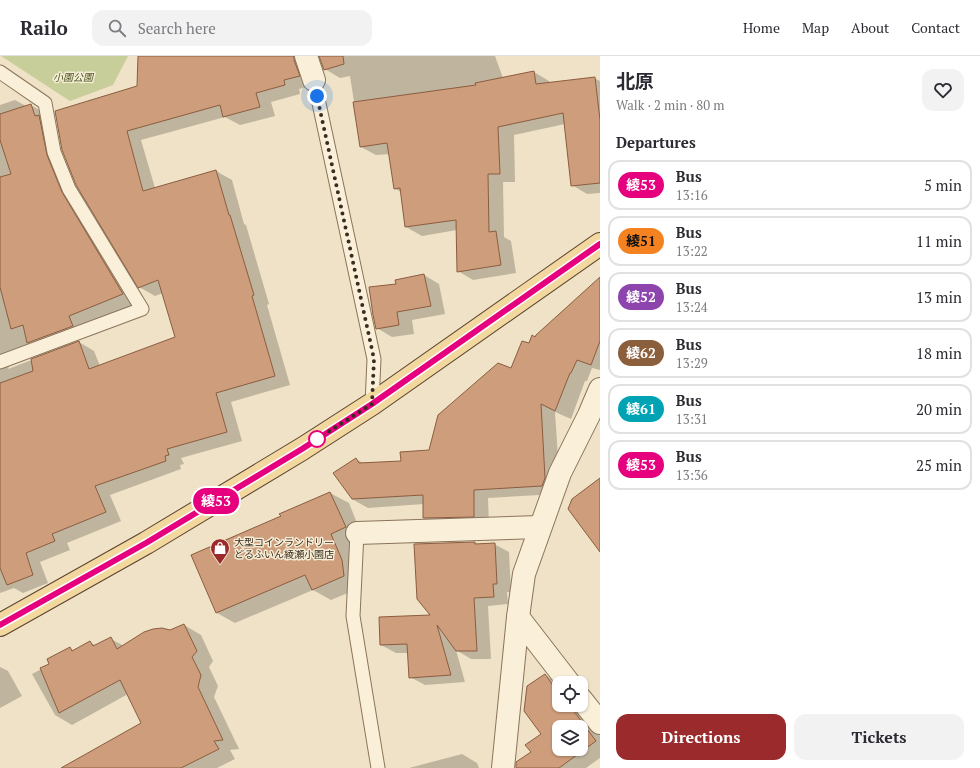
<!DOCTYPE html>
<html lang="en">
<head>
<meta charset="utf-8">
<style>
	:root { --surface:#fff; --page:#f2f2f3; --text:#2b2b33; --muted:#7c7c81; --line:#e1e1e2; --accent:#9b2a2c }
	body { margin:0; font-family:"PT Serif","Noto Sans JP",serif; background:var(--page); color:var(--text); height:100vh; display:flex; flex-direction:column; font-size:15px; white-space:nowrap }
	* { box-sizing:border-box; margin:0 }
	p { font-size:13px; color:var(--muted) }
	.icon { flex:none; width:22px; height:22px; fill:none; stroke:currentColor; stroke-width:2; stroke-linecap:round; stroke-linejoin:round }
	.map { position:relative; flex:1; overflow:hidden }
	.drawer { display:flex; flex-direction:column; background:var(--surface); width:380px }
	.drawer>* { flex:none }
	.badge { padding:0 8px; border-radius:13px; font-size:14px; line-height:26px }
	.tools { position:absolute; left:552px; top:620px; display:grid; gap:8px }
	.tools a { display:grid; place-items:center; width:36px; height:36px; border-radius:8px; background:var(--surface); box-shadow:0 1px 3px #0004; font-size:20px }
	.you { position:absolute; width:20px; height:20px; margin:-10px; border:3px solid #fff; border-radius:50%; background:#1a73e8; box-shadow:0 0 0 6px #1a73e833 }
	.map>.badge { position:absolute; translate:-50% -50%; box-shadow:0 0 0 2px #fff }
	h2 { padding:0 16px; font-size:15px; line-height:36px }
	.round { display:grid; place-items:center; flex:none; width:42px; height:42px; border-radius:12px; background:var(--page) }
	.overview { display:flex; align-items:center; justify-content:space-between; height:68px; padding:0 16px }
	h1 { font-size:19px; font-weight:700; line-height:30px }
	.action { display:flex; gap:8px; margin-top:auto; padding:8px 16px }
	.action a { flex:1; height:46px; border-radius:12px; background:var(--accent); color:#fff; font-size:16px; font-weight:700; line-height:46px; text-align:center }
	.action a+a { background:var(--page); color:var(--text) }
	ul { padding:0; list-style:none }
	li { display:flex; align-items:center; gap:12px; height:50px; margin:0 8px 6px; padding:0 8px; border:2px solid var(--line); border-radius:12px }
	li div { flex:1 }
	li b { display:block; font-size:15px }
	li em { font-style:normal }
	li .badge { min-width:44px; font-weight:700; text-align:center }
	header { display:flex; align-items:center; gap:24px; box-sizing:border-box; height:56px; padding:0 20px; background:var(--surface); border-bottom:1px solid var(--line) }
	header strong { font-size:19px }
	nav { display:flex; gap:22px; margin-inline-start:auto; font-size:14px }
	.search { width:280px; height:36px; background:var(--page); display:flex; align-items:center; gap:10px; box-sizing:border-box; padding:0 14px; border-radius:12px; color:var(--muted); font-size:15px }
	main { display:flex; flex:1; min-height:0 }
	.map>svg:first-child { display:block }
	.green { fill:#c8ce99 }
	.shadow { fill:#0003; fill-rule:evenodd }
	.building { fill:#ce9d7b; stroke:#8b5d40; fill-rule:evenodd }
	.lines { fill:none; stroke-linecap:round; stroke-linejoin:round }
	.service-casing { stroke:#8b745b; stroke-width:15 }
	.minor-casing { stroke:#8b745b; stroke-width:24 }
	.primary-casing { stroke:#59422f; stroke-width:24 }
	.service { stroke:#faf0da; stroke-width:13 }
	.minor { stroke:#faf0da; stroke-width:22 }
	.primary { stroke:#f2d79e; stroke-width:22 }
	.line-casing { stroke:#fff; stroke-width:9 }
	.line { stroke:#e6007e; stroke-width:6 }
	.walk { stroke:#3b2c1f; stroke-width:4; stroke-dasharray:0 7.2 }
	.stop-dot { fill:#fff; stroke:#e6007e; stroke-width:2 }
	.labels { text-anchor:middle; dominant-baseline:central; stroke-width:3; stroke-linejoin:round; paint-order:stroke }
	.park-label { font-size:10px; font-style:italic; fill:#4c5825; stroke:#f6edd6 }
	.poi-label { font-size:10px; fill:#3b2c1f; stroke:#f6edd6; text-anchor:start }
</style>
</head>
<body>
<header>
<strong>Railo</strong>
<div class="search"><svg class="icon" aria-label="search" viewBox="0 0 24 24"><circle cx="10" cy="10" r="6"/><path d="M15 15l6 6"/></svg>Search here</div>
<nav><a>Home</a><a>Map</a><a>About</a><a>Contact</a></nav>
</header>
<main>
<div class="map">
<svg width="600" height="712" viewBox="0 0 600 712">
	<rect width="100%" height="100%" fill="#efe2c6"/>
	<path class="green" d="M 1,0 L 128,0 L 113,29 L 70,45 Z"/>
	<g class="shadow">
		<path d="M 139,0 L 312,0 L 314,29 L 299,33 L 300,38 L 271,46 L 275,60 L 240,69 L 225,61 L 141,84 L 155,132 L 216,115 L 232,124 L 244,168 L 246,169 L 269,248 L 267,249 L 290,329 L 231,346 L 242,385 L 181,402 L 184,408 L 180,409 L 181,413 L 110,439 L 121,465 L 67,487 L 70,494 L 40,506 L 48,527 L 23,537 L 14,532 L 0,537 L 0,49 L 15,44 L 26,50 L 31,49 L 46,58 L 62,108 L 138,247 L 84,269 L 13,307 L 9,310 L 8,313 L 79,286 L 94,295 L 100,310 L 176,282 L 163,237 L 155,240 L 139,231 L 77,129 L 138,31 Z"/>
		<path d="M 320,0 L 495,0 L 503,22 L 534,16 L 549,25 L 550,27 L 594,22 L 600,25 L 600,137 L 587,138 L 572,129 L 565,68 L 514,79 L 515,126 L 503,126 L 504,181 L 511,185 L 516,217 L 473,224 L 458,215 L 457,174 L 422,180 L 406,171 L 401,136 L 394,132 L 390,98 L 376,99 L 361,91 L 350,20 L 340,22 L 325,13 Z"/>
		<path d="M 424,219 L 439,228 L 445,258 L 412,264 L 414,278 L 392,281 L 377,272 L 397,229 Z"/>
		<path d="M 600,223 L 600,314 L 592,312 L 587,325 L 585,325 L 571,363 L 555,356 L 560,431 L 557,438 L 488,442 L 489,469 L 439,470 L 424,462 L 424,448 L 368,452 L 352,443 L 356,403 L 363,407 L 402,406 L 430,395 L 512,313 L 529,288 L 536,282 Z"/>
		<path d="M 330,437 L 349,447 L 363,482 L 349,488 L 360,515 L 362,531 L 331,544 L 313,534 L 235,567 L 217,557 L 192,500 L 282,461 Z"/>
		<path d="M 475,487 L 479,489 L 494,488 L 509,496 L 511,536 L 507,536 L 508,548 L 488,550 L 491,603 L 471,603 L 456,594 L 465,626 L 425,629 L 410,621 L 409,597 L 396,597 L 381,589 L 432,560 Z"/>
		<path d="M 184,569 L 201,579 L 213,605 L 209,611 L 218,630 L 214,641 L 239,693 L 230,694 L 235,703 L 217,712 L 63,712 L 143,668 L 128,638 L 72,669 L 55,659 L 32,618 L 51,608 L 70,592 L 74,595 L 90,586 L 96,590 L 111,583 L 124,590 L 171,575 Z"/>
		<path d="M 0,611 L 8,615 L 22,640 L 0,652 Z"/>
		<path d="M 545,619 L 559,627 L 559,649 L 575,649 L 588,664 L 600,680 L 600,702 L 586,712 L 543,712 L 542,678 ZM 559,671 L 581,671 L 581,693 L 559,693 Z"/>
		<path d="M 462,698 L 477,707 L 479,712 L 409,712 Z"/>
	</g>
	<g class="building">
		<path d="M 138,0 L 294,0 L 294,4 L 300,20 L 284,24 L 285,29 L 256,37 L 260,51 L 223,61 L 220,49 L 127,75 L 143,135 L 216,114 L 229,159 L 230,159 L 254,239 L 252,240 L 275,320 L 216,337 L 227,376 L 167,393 L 169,399 L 165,400 L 166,405 L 95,430 L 106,456 L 52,478 L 55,485 L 26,497 L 33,519 L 7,529 L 0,512 L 0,327 L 33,315 L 31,303 L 79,285 L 89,313 L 175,281 L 158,224 L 138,232 L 76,129 L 62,94 L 55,55 L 137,30 Z"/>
		<path d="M 319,0 L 343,0 L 344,8 L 324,14 Z"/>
		<path d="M 534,15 L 536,28 L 595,21 L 600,64 L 600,127 L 571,130 L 563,57 L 498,71 L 500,118 L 488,118 L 489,176 L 496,175 L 501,209 L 457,216 L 456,164 L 405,171 L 400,132 L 394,133 L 387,87 L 360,91 L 353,46 L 476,29 L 475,27 Z"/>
		<path d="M 31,48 L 35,60 L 39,59 L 47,99 L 62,136 L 123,238 L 69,260 L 73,270 L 27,287 L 23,269 L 11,273 L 0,231 L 0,121 L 11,118 L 0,84 L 0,58 Z"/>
		<path d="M 424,218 L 431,250 L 397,256 L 399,269 L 376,273 L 373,259 L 369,231 L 396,228 L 395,224 Z"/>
		<path d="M 600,221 L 600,285 L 591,309 L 577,304 L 571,317 L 570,317 L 555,355 L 541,348 L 545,422 L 542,430 L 474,434 L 474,461 L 423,462 L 423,439 L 352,443 L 333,417 L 356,402 L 359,407 L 401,405 L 400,396 L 429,394 L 438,359 L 498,307 L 511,312 L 522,285 L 529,287 L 532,279 L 535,281 L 536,279 Z"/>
		<path d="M 600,422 L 600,496 L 568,453 L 572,443 Z"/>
		<path d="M 330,436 L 346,471 L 331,478 L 342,504 L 344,520 L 312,534 L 305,519 L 216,557 L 191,499 L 281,460 L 279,458 Z"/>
		<path d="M 475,486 L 475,488 L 495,487 L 497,528 L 493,528 L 494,541 L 474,542 L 477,595 L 456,595 L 437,569 L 451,619 L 409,622 L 407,588 L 380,589 L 379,561 L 430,559 L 417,543 L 414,488 Z"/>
		<path d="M 184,568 L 197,595 L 192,601 L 201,619 L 198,631 L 223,684 L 214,685 L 219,693 L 181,712 L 61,712 L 141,667 L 120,624 L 59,657 L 40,612 L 49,608 L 47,603 L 70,591 L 72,595 L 90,585 L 93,590 L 111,581 L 117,593 L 144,576 L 153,573 L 162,572 L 170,574 Z"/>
		<path d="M 545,618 L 559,638 L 559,649 L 567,649 L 572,655 L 573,654 L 596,685 L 559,712 L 516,712 L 516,706 L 531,696 L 525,689 L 541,678 L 524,655 L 527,630 ZM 559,671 L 581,671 L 581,693 L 559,693 Z"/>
	</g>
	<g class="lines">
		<g class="service-casing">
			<g id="service">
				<path d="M 0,16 L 45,47 L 54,96 L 69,133 L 142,253 L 0,306"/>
				<path d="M 314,24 L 374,303 L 372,348"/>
				<path d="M 357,477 L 353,560 L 378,712"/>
			</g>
		</g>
		<g class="minor-casing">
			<g id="minor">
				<path d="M 306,0 L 314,24"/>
				<path d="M 357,477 L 540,471"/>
				<path d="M 518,561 L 569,627"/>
				<path d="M 581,643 L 600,667"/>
				<path d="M 503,712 L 518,561 L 524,518 L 560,417 L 589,359 L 600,333"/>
			</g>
		</g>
		<g class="primary-casing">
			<path id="primary" d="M 0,569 L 146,487 L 302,393 L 372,348 L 600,188"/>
		</g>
		<use href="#service" class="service"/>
		<use href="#minor" class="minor"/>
		<use href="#primary" class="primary"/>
	</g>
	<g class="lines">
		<g class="line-casing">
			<path id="line" d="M 0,569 L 146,487 L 302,393 L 372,348 L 600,188"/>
		</g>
		<use href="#line" class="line"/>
		<path class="walk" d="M 317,383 L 314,385 L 372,348 L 374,303 L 317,40"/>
	</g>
	<defs>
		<g id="shop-pin" transform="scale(1)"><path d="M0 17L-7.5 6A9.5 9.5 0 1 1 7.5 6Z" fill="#9b2a2c" stroke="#f6edd6"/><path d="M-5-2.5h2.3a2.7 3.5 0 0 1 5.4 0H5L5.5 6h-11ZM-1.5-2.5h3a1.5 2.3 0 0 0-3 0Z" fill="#fff"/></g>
	</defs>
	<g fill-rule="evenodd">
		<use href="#shop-pin" x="220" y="492"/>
	</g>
	<circle class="stop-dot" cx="317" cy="383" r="8"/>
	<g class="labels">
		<g class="park-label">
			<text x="73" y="21">小園公園</text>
		</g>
		<g class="poi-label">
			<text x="234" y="486">大型コインランドリー<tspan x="234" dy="12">どるふいん綾瀬小園店</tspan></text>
		</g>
	</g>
</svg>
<div class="tools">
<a><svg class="icon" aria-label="locate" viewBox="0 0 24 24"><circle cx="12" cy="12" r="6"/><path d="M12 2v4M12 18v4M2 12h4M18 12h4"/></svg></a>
<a><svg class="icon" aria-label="layers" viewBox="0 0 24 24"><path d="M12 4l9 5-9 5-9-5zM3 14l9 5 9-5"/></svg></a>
</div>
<div class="you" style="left:317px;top:40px"></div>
<b class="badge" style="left:216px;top:445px;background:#e6007e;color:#fff">綾53</b>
</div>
<section class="drawer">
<div class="overview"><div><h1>北原</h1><p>Walk · 2 min · 80 m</p></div><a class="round"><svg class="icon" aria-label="heart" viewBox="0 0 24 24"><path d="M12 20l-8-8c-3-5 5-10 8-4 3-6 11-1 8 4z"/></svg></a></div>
<h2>Departures</h2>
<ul>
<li><span class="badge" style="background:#e6007e;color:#fff">綾53</span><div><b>Bus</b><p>13:16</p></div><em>5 min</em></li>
<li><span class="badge" style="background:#f58220;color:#111">綾51</span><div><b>Bus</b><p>13:22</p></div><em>11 min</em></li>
<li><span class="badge" style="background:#8e44ad;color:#fff">綾52</span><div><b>Bus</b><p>13:24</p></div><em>13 min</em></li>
<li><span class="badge" style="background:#8b5e3c;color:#fff">綾62</span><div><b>Bus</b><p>13:29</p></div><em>18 min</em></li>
<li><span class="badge" style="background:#00a3b4;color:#fff">綾61</span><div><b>Bus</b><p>13:31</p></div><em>20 min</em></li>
<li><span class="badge" style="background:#e6007e;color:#fff">綾53</span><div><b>Bus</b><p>13:36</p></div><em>25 min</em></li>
</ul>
<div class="action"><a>Directions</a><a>Tickets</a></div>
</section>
</main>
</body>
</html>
